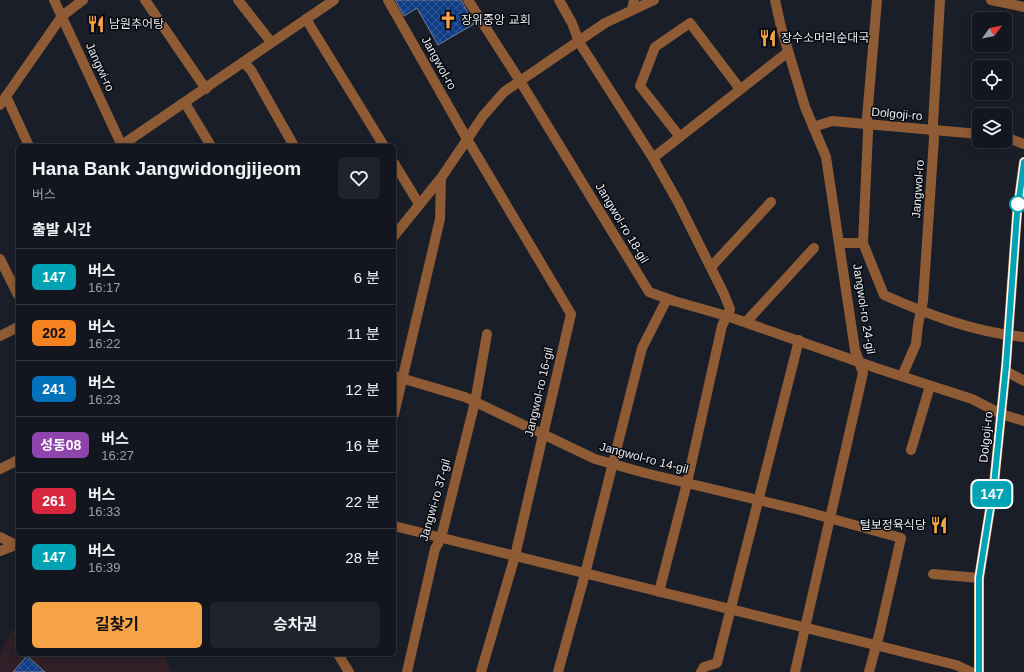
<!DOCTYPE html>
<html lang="ko">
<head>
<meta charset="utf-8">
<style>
	:root { --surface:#13161e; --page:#20232b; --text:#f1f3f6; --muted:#9d9fa4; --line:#32353c; --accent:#f6a247 }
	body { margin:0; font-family:Helvetica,"Noto Sans KR",sans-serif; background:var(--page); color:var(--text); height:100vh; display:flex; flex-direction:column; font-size:15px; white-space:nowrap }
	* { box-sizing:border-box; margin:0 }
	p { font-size:13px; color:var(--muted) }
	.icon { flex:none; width:22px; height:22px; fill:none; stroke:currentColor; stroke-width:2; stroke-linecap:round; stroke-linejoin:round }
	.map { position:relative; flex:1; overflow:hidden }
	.details { position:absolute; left:16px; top:144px; width:380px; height:512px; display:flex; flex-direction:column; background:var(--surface); border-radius:6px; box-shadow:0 2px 10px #0003,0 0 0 1px var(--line) }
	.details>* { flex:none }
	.badge { padding:0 8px; border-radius:6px; font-size:14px; line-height:26px }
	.needle { width:26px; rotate:57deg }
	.fabs { position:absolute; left:972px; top:12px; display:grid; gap:8px }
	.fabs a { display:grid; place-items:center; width:40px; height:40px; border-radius:6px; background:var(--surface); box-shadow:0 2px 10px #0003,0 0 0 1px var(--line); font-size:20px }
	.map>.badge { position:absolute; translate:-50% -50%; box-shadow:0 0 0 2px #fff }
	h2 { padding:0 16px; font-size:15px; line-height:36px }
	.round { display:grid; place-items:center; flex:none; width:42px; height:42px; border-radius:6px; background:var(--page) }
	.headline { display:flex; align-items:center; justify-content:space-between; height:68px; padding:0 16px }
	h1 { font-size:19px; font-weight:700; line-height:30px }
	.action { display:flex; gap:8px; margin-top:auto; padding:8px 16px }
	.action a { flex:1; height:46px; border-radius:6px; background:var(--accent); color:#111; font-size:16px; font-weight:700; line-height:46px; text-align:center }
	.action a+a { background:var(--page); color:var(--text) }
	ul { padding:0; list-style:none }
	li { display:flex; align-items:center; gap:12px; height:56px; padding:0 16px; border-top:1px solid var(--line) }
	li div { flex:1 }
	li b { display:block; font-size:15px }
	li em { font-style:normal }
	li .badge { min-width:44px; font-weight:700; text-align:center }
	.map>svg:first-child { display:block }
	.education { fill:#311f27 }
	.building { fill:url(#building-cross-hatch); stroke:#787f8b }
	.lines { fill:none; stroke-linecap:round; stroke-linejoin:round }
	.minor { stroke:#8e5b35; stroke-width:10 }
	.tertiary { stroke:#8e5b35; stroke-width:10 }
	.secondary { stroke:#ce7c3b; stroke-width:10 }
	.line-casing { stroke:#fff; stroke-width:9 }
	.line { stroke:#00a3b4; stroke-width:6 }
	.stop-dot { fill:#fff; stroke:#00a3b4; stroke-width:2 }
	.labels { text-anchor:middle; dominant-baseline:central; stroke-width:3; stroke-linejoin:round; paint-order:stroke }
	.poi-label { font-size:12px; fill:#e8ecf3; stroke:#06080c; text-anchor:start }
	.street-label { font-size:12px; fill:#e8ecf3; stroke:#06080c }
</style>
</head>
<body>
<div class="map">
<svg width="1024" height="672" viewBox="0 0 1024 672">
	<defs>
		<pattern id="building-cross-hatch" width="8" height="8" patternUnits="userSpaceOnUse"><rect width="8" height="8" fill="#103d85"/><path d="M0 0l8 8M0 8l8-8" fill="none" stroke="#335997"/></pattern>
	</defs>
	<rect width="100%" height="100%" fill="#191e28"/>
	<path class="education" d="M 18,624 L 18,654 L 164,654 L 172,672 L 0,672 L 0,655 L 11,632 Z"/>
	<g class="building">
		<path d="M 395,0 L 461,0 L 474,24 L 438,45 L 417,8 L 404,16 Z"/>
		<path d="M 27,656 L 45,672 L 13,672 Z"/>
	</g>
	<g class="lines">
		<g class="minor">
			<path d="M 145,0 L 206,89"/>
			<path d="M 238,0 L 271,42"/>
			<path d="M 388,0 L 467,139 L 571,314 L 515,556 L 481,672"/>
			<path d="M 468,0 L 520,81 L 649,292 L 674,301 L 727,316 L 876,368 L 972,399 L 1001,414 L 1024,421"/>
			<path d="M 559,0 L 572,23 L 579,42 L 653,158 L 678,202 L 724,294 L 730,309 L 722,326 L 687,483 L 659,592"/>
			<path d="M 775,0 L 781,27 L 805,107 L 826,157 L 855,350 L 863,373 L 795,672"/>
			<path d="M 877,0 L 867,118 L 868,132 L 863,243 L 884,295 C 929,315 974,332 1024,337"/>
			<path d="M 632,10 L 634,0"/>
			<path d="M 306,19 L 384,146"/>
			<path d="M 243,62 L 251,70 L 294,146"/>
			<path d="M 6,96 L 29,146"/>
			<path d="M 185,103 L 211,146"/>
			<path d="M 0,105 L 62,16 L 83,0"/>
			<path d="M 813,127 L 832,121 L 979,134"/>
			<path d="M 680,137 L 640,86 L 655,47 L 690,23 L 740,89"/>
			<path d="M 1005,137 L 1024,144"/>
			<path d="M 122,145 L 334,0"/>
			<path d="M 653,158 L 788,52"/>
			<path d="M 394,163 L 419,204"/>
			<path d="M 840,243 L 863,243"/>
			<path d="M 0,259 L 18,295"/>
			<path d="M 711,267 L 771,202"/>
			<path d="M 746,322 L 814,248"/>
			<path d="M 0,336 L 18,327"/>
			<path d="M 1006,371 L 1024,381"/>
			<path d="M 394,376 L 465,397 L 595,459 L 645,473 L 800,510 L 901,538 L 880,631 L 869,672"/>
			<path d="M 902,376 L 916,344 L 918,325 L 923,301 L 934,138 L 933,124 L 940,0"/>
			<path d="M 394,414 L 440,219 L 441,178"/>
			<path d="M 911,450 L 930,386"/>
			<path d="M 0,469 L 18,460"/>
			<path d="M 394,526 L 956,665 L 971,672"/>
			<path d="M 0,537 L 16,545"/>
			<path d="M 933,574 L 979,578"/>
			<path d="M 407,672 L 435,549 L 441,538 L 475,402 L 487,334"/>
			<path d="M 558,672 L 585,574 L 642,348 L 667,299"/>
			<path d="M 701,672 L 704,667 L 717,663 L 799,340"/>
		</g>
		<g class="tertiary">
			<path d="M 54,0 L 122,146"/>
			<path d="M 991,0 L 1024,7"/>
			<path d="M 394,236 L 441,178 L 483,116 L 504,92 L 605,23 L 654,0"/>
			<path d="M 0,551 L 18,544"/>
			<path d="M 338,654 L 349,672"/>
		</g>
		<path class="secondary" d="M 979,672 L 979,578 L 994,484 L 1006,366 L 1017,214 L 1024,162"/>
	</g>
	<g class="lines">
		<g class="line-casing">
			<path id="line" d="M 979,672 L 979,578 L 994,484 L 1006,366 L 1017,214 L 1024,162"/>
		</g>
		<use href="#line" class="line"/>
	</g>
	<defs>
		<g id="church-bare" transform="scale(1.38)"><path d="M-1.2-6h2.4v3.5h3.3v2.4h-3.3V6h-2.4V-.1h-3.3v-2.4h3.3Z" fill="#f6a247" stroke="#06080c" stroke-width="2.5" paint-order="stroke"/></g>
		<g id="restaurant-bare" transform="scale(1.38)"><path d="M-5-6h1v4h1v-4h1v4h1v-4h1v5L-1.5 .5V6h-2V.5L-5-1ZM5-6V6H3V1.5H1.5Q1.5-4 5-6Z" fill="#f6a247" stroke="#06080c" stroke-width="2.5" paint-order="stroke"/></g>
	</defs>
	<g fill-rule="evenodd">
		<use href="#church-bare" x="448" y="20"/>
		<use href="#restaurant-bare" x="96" y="24"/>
		<use href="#restaurant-bare" x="768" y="38"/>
		<use href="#restaurant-bare" x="939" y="525"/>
	</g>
	<circle class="stop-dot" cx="1018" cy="204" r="8"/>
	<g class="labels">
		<g class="poi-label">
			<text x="461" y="20">장위중앙 교회</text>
			<text x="109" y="24">남원추어탕</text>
			<text x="781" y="38">장수소머리순대국</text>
			<text x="926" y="525" text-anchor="end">털보정육식당</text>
		</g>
		<g class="street-label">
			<text transform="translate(439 63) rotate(61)">Jangwol-ro</text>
			<text transform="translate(100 67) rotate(65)">Jangwi-ro</text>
			<text transform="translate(897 114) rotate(5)">Dolgoji-ro</text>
			<text transform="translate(918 189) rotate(-86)">Jangwol-ro</text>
			<text transform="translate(622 223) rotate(59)">Jangwol-ro 18-gil</text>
			<text transform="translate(864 309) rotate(81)">Jangwol-ro 24-gil</text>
			<text transform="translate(539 392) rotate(-77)">Jangwol-ro 16-gil</text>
			<text transform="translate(986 437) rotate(-84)">Dolgoji-ro</text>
			<text transform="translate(644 458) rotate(15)">Jangwol-ro 14-gil</text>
			<text transform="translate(435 500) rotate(-74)">Jangwi-ro 37-gil</text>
		</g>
	</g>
</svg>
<div class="fabs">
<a><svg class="needle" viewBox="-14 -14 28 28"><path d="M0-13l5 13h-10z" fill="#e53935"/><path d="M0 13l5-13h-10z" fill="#9d9fa4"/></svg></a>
<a><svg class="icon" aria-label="locate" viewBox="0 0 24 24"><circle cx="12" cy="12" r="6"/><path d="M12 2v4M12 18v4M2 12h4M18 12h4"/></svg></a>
<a><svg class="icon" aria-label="layers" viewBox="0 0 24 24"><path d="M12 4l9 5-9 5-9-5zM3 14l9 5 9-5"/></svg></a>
</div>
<b class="badge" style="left:992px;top:494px;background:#00a3b4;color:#fff">147</b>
<section class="details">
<div class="headline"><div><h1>Hana Bank Jangwidongjijeom</h1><p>버스</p></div><a class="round"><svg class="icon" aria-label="heart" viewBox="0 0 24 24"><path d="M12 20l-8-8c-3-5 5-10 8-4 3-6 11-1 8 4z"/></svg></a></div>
<h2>출발 시간</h2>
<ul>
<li><span class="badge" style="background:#00a3b4;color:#fff">147</span><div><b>버스</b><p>16:17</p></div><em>6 분</em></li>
<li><span class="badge" style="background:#f58220;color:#111">202</span><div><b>버스</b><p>16:22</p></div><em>11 분</em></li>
<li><span class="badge" style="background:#0072bc;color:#fff">241</span><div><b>버스</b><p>16:23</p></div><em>12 분</em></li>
<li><span class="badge" style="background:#8e44ad;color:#fff">성동08</span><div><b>버스</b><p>16:27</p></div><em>16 분</em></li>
<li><span class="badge" style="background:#d7263d;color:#fff">261</span><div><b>버스</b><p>16:33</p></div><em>22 분</em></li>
<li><span class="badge" style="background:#00a3b4;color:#fff">147</span><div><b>버스</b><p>16:39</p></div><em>28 분</em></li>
</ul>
<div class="action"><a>길찾기</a><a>승차권</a></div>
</section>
</div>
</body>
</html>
